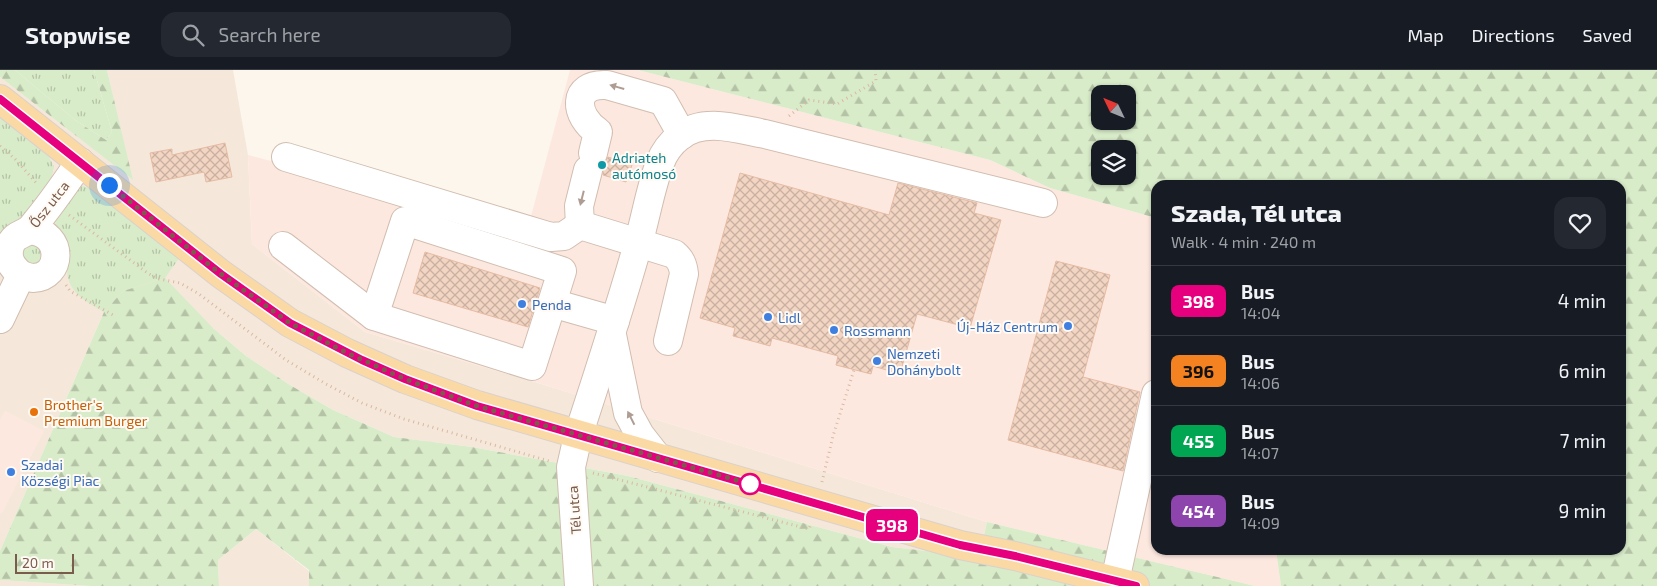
<!DOCTYPE html>
<html lang="en">
<head>
<meta charset="utf-8">
<style>
	:root { --surface:#171b24; --page:#242831; --text:#f1f3f6; --muted:#9ea1a6; --line:#363941 }
	body { margin:0; font-family:"Exo 2",sans-serif; background:var(--page); color:var(--text); height:100vh; display:flex; flex-direction:column; font-size:19px; white-space:nowrap }
	* { box-sizing:border-box; margin:0 }
	p { font-size:16px; color:var(--muted) }
	.icon { flex:none; width:28px; height:28px; fill:none; stroke:currentColor; stroke-width:2; stroke-linecap:round; stroke-linejoin:round }
	.map { position:relative; flex:1; overflow:hidden }
	.details { position:absolute; left:1151px; top:110px; width:475px; height:375px; display:flex; flex-direction:column; background:var(--surface); border-radius:15px; box-shadow:0 1px 4px #0004 }
	.details>* { flex:none }
	.badge { padding:0 10px; border-radius:8px; font-size:18px; line-height:32px }
	.needle { width:32px; rotate:313deg }
	.controls { position:absolute; left:1091px; top:15px; display:grid; gap:10px }
	.controls a { display:grid; place-items:center; width:45px; height:45px; border-radius:10px; background:var(--surface); box-shadow:0 1px 4px #0004; font-size:25px }
	.scale { position:absolute; left:15px; bottom:12px; width:59px; box-sizing:border-box; padding-left:5px; border:2px solid #7a5c4d; border-top:0; font-size:14px; line-height:18px; white-space:nowrap; color:#7a5c4d; -webkit-text-stroke:4px #fffaf3; paint-order:stroke }
	.you { position:absolute; width:25px; height:25px; margin:-12px; border:4px solid #fff; border-radius:50%; background:#1a73e8; box-shadow:0 0 0 8px #1a73e833 }
	.map>.badge { position:absolute; translate:-50% -50%; box-shadow:0 0 0 2px #fff }
	.round { display:grid; place-items:center; flex:none; width:52px; height:52px; border-radius:15px; background:var(--page) }
	.head { display:flex; align-items:center; justify-content:space-between; height:85px; padding:0 20px }
	h1 { font-size:24px; font-weight:800; line-height:38px }
	ul { padding:0; list-style:none }
	li { display:flex; align-items:center; gap:15px; height:70px; padding:0 20px; border-top:1px solid var(--line) }
	li div { flex:1 }
	li b { display:block; font-size:19px }
	li em { font-style:normal }
	li .badge { min-width:55px; font-weight:700; text-align:center }
	header { display:flex; align-items:center; gap:30px; box-sizing:border-box; height:70px; padding:0 25px; background:var(--surface); border-bottom:1px solid var(--line) }
	header strong { font-size:24px }
	nav { display:flex; gap:28px; margin-inline-start:auto; font-size:18px }
	.search { width:350px; height:45px; background:var(--page); display:flex; align-items:center; gap:12px; box-sizing:border-box; padding:0 18px; border-radius:15px; color:var(--muted); font-size:19px }
	.map>svg:first-child { display:block }
	.residential { fill:#f5e8da }
	.commercial { fill:#fde8e0 }
	.grass { fill:url(#grass-tufts) }
	.forest { fill:url(#forest-firs); fill-rule:evenodd }
	.building { fill:url(#building-cross-hatch); stroke:#e6bba3 }
	.lines { fill:none; stroke-linecap:round; stroke-linejoin:round }
	.minor-casing { stroke:#d1beb0; stroke-width:30 }
	.major-casing { stroke:#dad1cd; stroke-width:30 }
	.path { stroke:#d9b8a5; stroke-width:3; stroke-dasharray:1 4; stroke-linecap:butt }
	.minor { stroke:#fff; stroke-width:28 }
	.major { stroke:#fbd9a5; stroke-width:28 }
	.oneway { fill:#af9d94 }
	.line-casing { stroke:#fff; stroke-width:11 }
	.line { stroke:#e6007e; stroke-width:8 }
	.walk { stroke:#7a5c4d; stroke-width:5; stroke-dasharray:0 9 }
	.culture-dot { fill:#0f9aa8; stroke:#fffaf3; stroke-width:2 }
	.shop-dot { fill:#3f7fe0; stroke:#fffaf3; stroke-width:2 }
	.food-dot { fill:#e8710a; stroke:#fffaf3; stroke-width:2 }
	.stop-dot { fill:#fff; stroke:#e6007e; stroke-width:2.5 }
	.labels { text-anchor:middle; dominant-baseline:central; stroke-width:4; stroke-linejoin:round; paint-order:stroke }
	.culture-label { font-size:14px; fill:#0d838f; stroke:#fffaf3; text-anchor:start }
	.street-label { font-size:14px; fill:#7a5c4d; stroke:#fffaf3 }
	.shop-label { font-size:14px; fill:#366cbe; stroke:#fffaf3; text-anchor:start }
	.food-label { font-size:14px; fill:#c56008; stroke:#fffaf3; text-anchor:start }
</style>
</head>
<body>
<header>
<strong>Stopwise</strong>
<div class="search"><svg class="icon" aria-label="search" viewBox="0 0 24 24"><circle cx="10" cy="10" r="6"/><path d="M15 15l6 6"/></svg>Search here</div>
<nav><a>Map</a><a>Directions</a><a>Saved</a></nav>
</header>
<div class="map">
<svg width="1657" height="516" viewBox="0 0 1657 516">
	<defs>
		<pattern id="grass-tufts" width="24" height="20" patternUnits="userSpaceOnUse" patternTransform="scale(1.25)"><rect width="24" height="20" fill="#d8ecc9"/><path d="M3 7l-1-3M5 7V3M7 7l1-3M15 17l-1-3M17 17v-4M19 17l1-3" fill="none" stroke="#b4c2a5"/></pattern>
		<pattern id="forest-firs" width="22" height="20" patternUnits="userSpaceOnUse" patternTransform="scale(1.25)"><rect width="22" height="20" fill="#d8ecc9"/><path d="M5 1l3.5 6h-7zM16 11l3.5 6h-7z" fill="#b4c2a5"/></pattern>
		<pattern id="building-cross-hatch" width="8" height="8" patternUnits="userSpaceOnUse" patternTransform="scale(1.25)"><rect width="8" height="8" fill="#f3d5c3"/><path d="M0 0l8 8M0 8l8-8" fill="none" stroke="#cab0a1"/></pattern>
	</defs>
	<rect width="100%" height="100%" fill="#fdf6ec"/>
	<g class="residential">
		<path d="M 107,0 L 233,0 L 248,85 L 252,174 L 365,262 L 535,312 L 987,452 L 979,487 L 892,477 L 628,406 L 472,377 L 394,367 L 333,340 L 290,315 L 246,286 L 213,258 L 104,242 L 0,481 L 0,7 L 132,109 Z"/>
		<path d="M 256,459 L 309,501 L 309,516 L 219,516 L 218,490 Z"/>
		<path d="M 0,510 L 91,516 L 0,516 Z"/>
	</g>
	<g class="commercial">
		<path d="M 570,0 L 638,0 L 990,90 L 1050,118 L 1156,148 L 1156,480 L 1276,480 L 1281,516 L 1255,516 L 987,452 L 535,312 L 365,262 L 252,174 L 248,85 L 282,94 L 530,150 Z"/>
		<path d="M 5,341 L 44,361 L 2,443 L 0,443 L 0,350 Z"/>
	</g>
	<g class="grass">
		<path d="M 15,0 L 94,0 L 112,62 L 106,70 L 75,50 Z"/>
		<path d="M 0,43 L 46,80 L 54,97 L 50,115 L 9,164 L 0,171 Z"/>
		<path d="M 83,116 L 94,120 L 180,187 L 165,208 L 123,221 L 104,242 C 88,233 68,223 67,201 C 66,192 70,184 68,174 C 65,164 55,159 54,147 L 78,117 Z"/>
		<path d="M 27,170 L 47,182 L 36,195 L 26,193 L 21,186 Z"/>
	</g>
	<g class="forest">
		<path d="M 0,0 L 15,0 L 75,50 L 106,70 L 112,62 L 94,0 L 107,0 L 133,110 L 0,7 Z"/>
		<path d="M 638,0 L 1657,0 L 1657,516 L 1281,516 L 1276,480 L 1621,480 L 1621,115 L 1156,115 L 1156,148 L 1050,118 L 990,90 ZM 1100,24 L 1128,24 L 1128,51 L 1100,51 ZM 1100,79 L 1128,79 L 1128,106 L 1100,106 Z"/>
		<path d="M 165,208 L 213,258 L 246,286 L 290,315 L 333,340 L 394,367 L 472,377 L 628,406 L 892,477 L 979,487 L 987,452 L 1255,516 L 309,516 L 309,500 L 256,459 L 218,490 L 219,516 L 91,516 L 0,510 L 0,481 L 104,242 L 123,221 Z"/>
	</g>
	<g class="building">
		<path d="M 225,73 L 232,107 L 206,112 L 204,102 L 156,112 L 150,83 L 172,79 L 172,85 Z"/>
		<path d="M 608,87 L 632,95 L 626,112 L 603,105 L 603,95 Z"/>
		<path d="M 740,103 L 889,145 L 898,113 L 977,133 L 974,143 L 1001,150 L 970,258 L 917,244 L 900,304 L 873,296 L 871,304 L 836,295 L 838,286 L 772,268 L 770,276 L 752,271 L 733,266 L 735,258 L 700,248 Z"/>
		<path d="M 425,182 L 540,218 L 528,257 L 413,223 Z"/>
		<path d="M 1056,191 L 1110,205 L 1083,307 L 1140,322 L 1123,401 L 1008,370 Z"/>
	</g>
	<g class="lines">
		<g class="minor-casing">
			<g id="minor">
				<path d="M 593,83 L 598,62 C 574,46 571,13 607,15 L 663,31 L 682,65"/>
				<path d="M 286,87 L 551,167 L 564,166 L 580,155"/>
				<path d="M 580,155 L 674,184 C 681,190 683,195 684,204 L 668,271"/>
				<path d="M 580,155 L 579,136 L 588,100"/>
				<path d="M 283,176 L 374,246"/>
				<path d="M 21,205 C 25,206 30,208 33,208 C 62,207 65,164 30,160"/>
				<path d="M 552,233 L 532,296 L 374,246 L 405,151 L 562,201 L 552,233 L 615,251"/>
				<path d="M 0,249 L 21,205 C 12,197 6,189 10,176 C 14,163 26,165 32,157 C 50,136 65,114 80,92"/>
				<path d="M 612,265 L 628,343 L 640,365 L 658,388"/>
				<path d="M 1115,511 L 1156,324"/>
				<path d="M 579,516 L 571,397 L 578,366 C 599,302 620,238 638,174 C 646,147 650,119 660,93 C 664,82 671,73 680,66 C 704,47 738,59 765,64 L 1043,133"/>
			</g>
		</g>
		<g class="major-casing">
			<path id="major" d="M 0,29 L 221,204 L 290,253 L 347,283 L 405,309 L 477,335 L 960,475 L 1015,486 L 1135,516"/>
		</g>
		<g class="path">
			<path d="M 789,46 L 809,30 L 837,34 L 876,11 L 875,0"/>
			<path d="M 0,76 L 15,89 L 38,115"/>
			<path d="M 69,145 L 149,204 L 159,209 L 180,213 L 199,224 L 286,290 L 326,314 L 362,333 L 404,349 L 549,391"/>
			<path d="M 66,215 L 70,221 L 113,245"/>
			<path d="M 593,403 L 809,459 L 811,454"/>
			<path d="M 822,412 L 833,366 L 854,300"/>
		</g>
		<use href="#minor" class="minor"/>
		<use href="#major" class="major"/>
	</g>
	<defs><path id="oneway-solid" d="M-6-.8H1V-3.2L6.5 0L1 3.2V.8H-6Z" transform="scale(1.25)"/></defs>
	<g class="oneway">
		<use href="#oneway-solid" transform="translate(617 17) rotate(-164)"/>
		<use href="#oneway-solid" transform="translate(582 128) rotate(104)"/>
		<use href="#oneway-solid" transform="translate(631 348) rotate(-117)"/>
	</g>
	<g class="lines">
		<g class="line-casing">
			<path id="line" d="M 0,29 L 221,204 L 290,253 L 362,290 L 405,309 L 477,336 L 960,475 L 1015,486 L 1136,516"/>
		</g>
		<use href="#line" class="line"/>
		<path class="walk" d="M 109,115 L 221,204 L 276,243 L 290,253 L 347,283 L 405,309 L 477,336 L 750,414"/>
	</g>
	<circle class="culture-dot" cx="602" cy="95" r="5"/>
	<g class="shop-dot">
		<circle cx="522" cy="234" r="5"/>
		<circle cx="768" cy="247" r="5"/>
		<circle cx="1068" cy="256" r="5"/>
		<circle cx="834" cy="260" r="5"/>
		<circle cx="877" cy="291" r="5"/>
		<circle cx="11" cy="402" r="5"/>
	</g>
	<circle class="food-dot" cx="34" cy="342" r="5"/>
	<circle class="stop-dot" cx="750" cy="414" r="10"/>
	<g class="labels">
		<g class="culture-label">
			<text x="612" y="87">Adriateh<tspan x="612" dy="16">autómosó</tspan></text>
		</g>
		<g class="street-label">
			<text transform="translate(49 134) rotate(-52)">Ősz utca</text>
			<text transform="translate(574 440) rotate(-94)">Tél utca</text>
		</g>
		<g class="shop-label">
			<text x="532" y="234">Penda</text>
			<text x="778" y="247">Lidl</text>
			<text x="1058" y="256" text-anchor="end">Új-Ház Centrum</text>
			<text x="844" y="260">Rossmann</text>
			<text x="887" y="283">Nemzeti<tspan x="887" dy="16">Dohánybolt</tspan></text>
			<text x="21" y="394">Szadai<tspan x="21" dy="16">Községi Piac</tspan></text>
		</g>
		<g class="food-label">
			<text x="44" y="334">Brother's<tspan x="44" dy="16">Premium Burger</tspan></text>
		</g>
	</g>
</svg>
<div class="controls">
<a><svg class="needle" viewBox="-14 -14 28 28"><path d="M0-13l5 13h-10z" fill="#e53935"/><path d="M0 13l5-13h-10z" fill="#9ea1a6"/></svg></a>
<a><svg class="icon" aria-label="layers" viewBox="0 0 24 24"><path d="M12 4l9 5-9 5-9-5zM3 14l9 5 9-5"/></svg></a>
</div>
<div class="scale">20 m</div>
<div class="you" style="left:109px;top:115px"></div>
<b class="badge" style="left:892px;top:455px;background:#e6007e;color:#fff">398</b>
<section class="details">
<div class="head"><div><h1>Szada, Tél utca</h1><p>Walk · 4 min · 240 m</p></div><a class="round"><svg class="icon" aria-label="heart" viewBox="0 0 24 24"><path d="M12 20l-8-8c-3-5 5-10 8-4 3-6 11-1 8 4z"/></svg></a></div>
<ul>
<li><span class="badge" style="background:#e6007e;color:#fff">398</span><div><b>Bus</b><p>14:04</p></div><em>4 min</em></li>
<li><span class="badge" style="background:#f58220;color:#111">396</span><div><b>Bus</b><p>14:06</p></div><em>6 min</em></li>
<li><span class="badge" style="background:#00a651;color:#fff">455</span><div><b>Bus</b><p>14:07</p></div><em>7 min</em></li>
<li><span class="badge" style="background:#8e44ad;color:#fff">454</span><div><b>Bus</b><p>14:09</p></div><em>9 min</em></li>
</ul>
</section>
</div>
</body>
</html>
